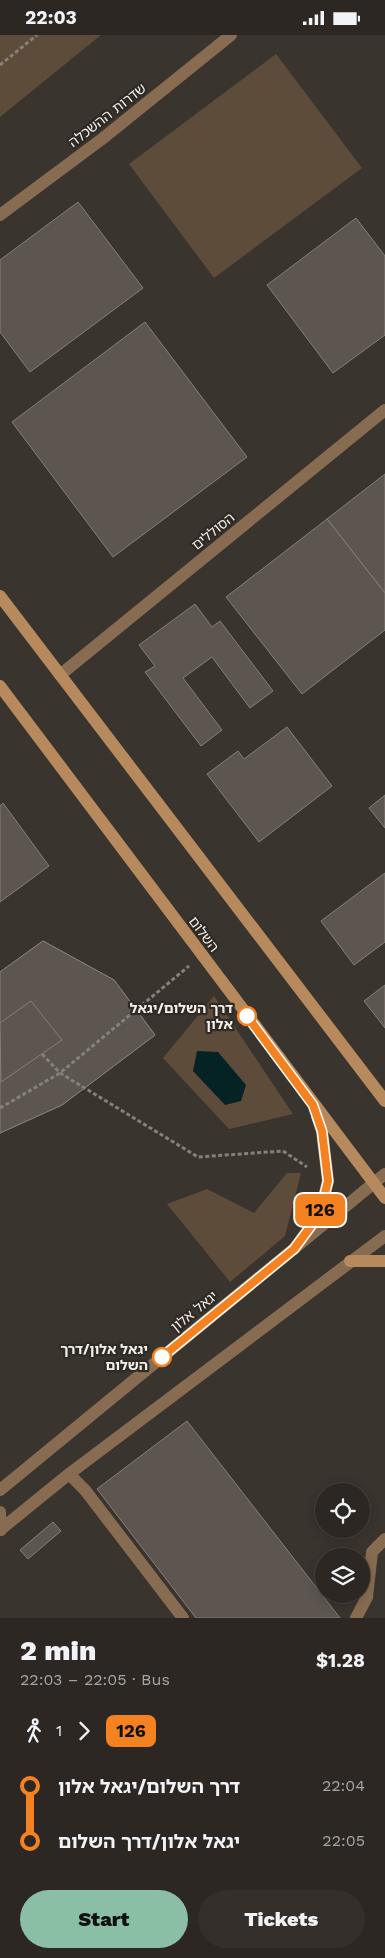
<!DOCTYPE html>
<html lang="en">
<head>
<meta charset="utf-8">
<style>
	:root { --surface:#2c2722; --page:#342f2a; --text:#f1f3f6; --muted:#a6a5a5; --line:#484440; --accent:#8abfa5 }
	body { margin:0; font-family:"Work Sans","Noto Sans Hebrew",sans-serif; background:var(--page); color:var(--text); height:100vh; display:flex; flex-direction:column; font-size:19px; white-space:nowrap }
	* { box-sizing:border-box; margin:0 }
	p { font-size:16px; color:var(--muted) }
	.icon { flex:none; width:28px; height:28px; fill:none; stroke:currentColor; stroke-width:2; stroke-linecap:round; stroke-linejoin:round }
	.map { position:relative; height:1583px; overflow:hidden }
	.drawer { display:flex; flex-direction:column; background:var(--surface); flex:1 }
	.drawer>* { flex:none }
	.badge { padding:0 10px; border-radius:8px; font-size:18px; line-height:32px }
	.buttons { position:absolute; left:315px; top:1448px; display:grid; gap:10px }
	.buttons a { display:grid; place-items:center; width:55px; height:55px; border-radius:50%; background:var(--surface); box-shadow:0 2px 12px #0003,0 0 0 1px var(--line); font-size:25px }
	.map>.badge { position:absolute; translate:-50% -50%; box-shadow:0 0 0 2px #fff }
	.legs { display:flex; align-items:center; gap:8px; height:55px; padding:0 20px; font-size:16px }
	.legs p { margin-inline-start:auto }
	.headline { display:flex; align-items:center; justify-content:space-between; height:85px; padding:0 20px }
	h1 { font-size:28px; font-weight:800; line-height:38px }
	.primary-button { display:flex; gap:10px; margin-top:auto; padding:10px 20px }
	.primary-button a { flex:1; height:58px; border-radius:30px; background:var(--accent); color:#111; font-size:20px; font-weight:800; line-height:58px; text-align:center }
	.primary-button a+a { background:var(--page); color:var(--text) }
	ul { padding:0 20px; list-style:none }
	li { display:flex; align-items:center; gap:18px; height:55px; font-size:19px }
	li i { display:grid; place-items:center; width:8px; height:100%; margin:0 6px; background:currentColor }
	li i::after { content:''; width:12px; height:12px; margin:-6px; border:4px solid; border-radius:50%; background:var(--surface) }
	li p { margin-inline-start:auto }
	li:first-child i { background:linear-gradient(#0000 50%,currentColor 0) }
	li:last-child i { background:linear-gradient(currentColor 50%,#0000 0) }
	.status { display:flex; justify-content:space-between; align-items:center; height:35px; padding:0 25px; background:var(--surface); direction:ltr }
	.status svg { height:14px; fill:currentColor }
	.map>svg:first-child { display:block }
	.green { fill:#5e4c3a }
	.water { fill:#052324 }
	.building { fill:#5d5650; stroke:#867f78 }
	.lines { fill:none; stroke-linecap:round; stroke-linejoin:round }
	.path { stroke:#86807b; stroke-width:3; stroke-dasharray:4 2.5; stroke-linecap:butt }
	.service { stroke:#886c51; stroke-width:12 }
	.minor { stroke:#886c51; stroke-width:12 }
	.tertiary { stroke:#886c51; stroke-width:12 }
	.secondary { stroke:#b78a5e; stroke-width:12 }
	.line-1-casing { stroke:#fff; stroke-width:11 }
	.line-1 { stroke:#f58220; stroke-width:8 }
	.stop-1-dot { fill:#fff; stroke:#f58220; stroke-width:2.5 }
	.labels { text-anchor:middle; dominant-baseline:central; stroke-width:4.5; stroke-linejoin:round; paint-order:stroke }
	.street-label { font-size:14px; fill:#f3efeb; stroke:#2f2a24 }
	.stop-label { font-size:14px; font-weight:bold; fill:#f3efeb; stroke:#2f2a24; text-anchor:end }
</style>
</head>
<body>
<div class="status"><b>22:03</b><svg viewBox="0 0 49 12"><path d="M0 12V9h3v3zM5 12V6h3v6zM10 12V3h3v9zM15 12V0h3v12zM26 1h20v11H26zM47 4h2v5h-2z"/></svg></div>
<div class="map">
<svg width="385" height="1583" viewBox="0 0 385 1583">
	<rect width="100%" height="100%" fill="#3a342e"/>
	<g class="green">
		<path d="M 0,0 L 101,0 L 0,82 Z"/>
		<path d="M 276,19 L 362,133 L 214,243 L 129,129 Z"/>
		<path d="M 214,961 L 293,1079 L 229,1094 L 163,1023 Z"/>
		<path d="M 287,1138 L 301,1138 L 285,1201 L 230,1247 L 167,1169 L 207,1154 L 254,1178 Z"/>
	</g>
	<path class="water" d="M 197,1016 L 218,1017 L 246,1050 L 241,1066 L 225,1070 L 193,1036 Z"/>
	<g class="building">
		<path d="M 78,167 L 143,253 L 30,337 L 0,297 L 0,225 Z"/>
		<path d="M 356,183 L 385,221 L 385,300 L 333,338 L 267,250 Z"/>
		<path d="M 145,287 L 247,422 L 113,522 L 12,387 Z"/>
		<path d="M 385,439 L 385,558 L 327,484 Z"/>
		<path d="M 327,484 L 385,558 L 385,595 L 302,659 L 226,562 Z"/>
		<path d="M 195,569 L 212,592 L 220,586 L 273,656 L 250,673 L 212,622 L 183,643 L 222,695 L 201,711 L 145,637 L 155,631 L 139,610 Z"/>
		<path d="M 287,692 L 332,751 L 259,807 L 207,739 L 238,716 L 244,724 Z"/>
		<path d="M 385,760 L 385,793 L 369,773 Z"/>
		<path d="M 3,768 L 49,831 L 0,867 L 0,771 Z"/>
		<path d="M 385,838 L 385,907 L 354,930 L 321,886 Z"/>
		<path d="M 43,906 L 114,945 L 155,1000 L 62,1070 L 0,1098 L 0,1045 L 1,1047 L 62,1005 L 31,966 L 0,988 L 0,937 Z"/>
		<path d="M 43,906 L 114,945 L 155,1000 L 62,1070 L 0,1098 L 0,937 Z"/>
		<path d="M 385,950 L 385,993 L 364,966 Z"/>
		<path d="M 31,966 L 62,1005 L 1,1047 L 0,988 Z"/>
		<path d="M 187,1386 L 340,1583 L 196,1583 L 97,1454 Z"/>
		<path d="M 53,1487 L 61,1496 L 28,1524 L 20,1515 Z"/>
	</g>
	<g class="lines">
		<g class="path">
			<path d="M 0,30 L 37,0"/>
			<path d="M 42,1019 L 60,1038 L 198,1122 L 283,1116 L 307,1132"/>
			<path d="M 0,1073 L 60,1038 L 189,931"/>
		</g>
		<g class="service">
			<path d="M 69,1439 L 85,1455 L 183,1583"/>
			<path d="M 356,1583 L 367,1562 L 372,1517 L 385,1504"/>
		</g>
		<g class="minor">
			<path d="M 0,180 L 102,104 L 231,0"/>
			<path d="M 60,640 L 385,375"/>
			<path d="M 0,1477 L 1,1495"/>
		</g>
		<g class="tertiary">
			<path d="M 0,1455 L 385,1139"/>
			<path d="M 0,1495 L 69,1439 L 385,1201"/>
		</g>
		<g class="secondary">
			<path d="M 0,561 L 385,1066"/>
			<path d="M 0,651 L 385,1163"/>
			<path d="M 294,1214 L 311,1191 L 322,1170 L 328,1146 L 322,1096 L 317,1081"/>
			<path d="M 350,1226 L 385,1226"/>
		</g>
	</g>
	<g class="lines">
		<g class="line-1-casing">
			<path id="line-1" d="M 162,1322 L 294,1214 L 311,1191 L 322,1170 L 328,1146 L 322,1096 L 313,1070 L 247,981"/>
		</g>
		<use href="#line-1" class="line-1"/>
	</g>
	<g class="stop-1-dot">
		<circle cx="247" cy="981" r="9"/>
		<circle cx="162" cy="1322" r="9"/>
	</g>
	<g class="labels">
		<g class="street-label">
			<text transform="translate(107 80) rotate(-38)">שדרות ההשכלה</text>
			<text transform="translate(213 496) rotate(-39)">הסוללים</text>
			<text transform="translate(204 899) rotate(53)">השלום</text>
			<text transform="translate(194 1276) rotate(-39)">יגאל אלון</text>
		</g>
		<g class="stop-label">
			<text x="233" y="973">דרך השלום/יגאל<tspan x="233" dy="16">אלון</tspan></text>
			<text x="148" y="1314">יגאל אלון/דרך<tspan x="148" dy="16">השלום</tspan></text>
		</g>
	</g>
</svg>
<div class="buttons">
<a><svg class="icon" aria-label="locate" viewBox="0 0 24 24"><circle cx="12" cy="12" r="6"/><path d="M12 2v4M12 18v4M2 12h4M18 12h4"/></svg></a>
<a><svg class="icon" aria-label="layers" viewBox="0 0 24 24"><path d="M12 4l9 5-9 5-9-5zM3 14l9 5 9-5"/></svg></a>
</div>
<b class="badge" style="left:320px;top:1175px;background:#f58220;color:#111">126</b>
</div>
<section class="drawer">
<div class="headline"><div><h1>2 min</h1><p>22:03 – 22:05 · Bus</p></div><b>$1.28</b></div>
<div class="legs"><svg class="icon" aria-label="walk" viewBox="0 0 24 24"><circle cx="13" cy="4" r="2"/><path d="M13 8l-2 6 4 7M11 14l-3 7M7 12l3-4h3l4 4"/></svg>1<svg class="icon" aria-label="forward" viewBox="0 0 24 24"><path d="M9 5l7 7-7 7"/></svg><b class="badge" style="background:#f58220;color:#111">126</b></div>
<ul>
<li><i style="color:#f58220"></i><b>דרך השלום/יגאל אלון</b><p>22:04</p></li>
<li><i style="color:#f58220"></i><b>יגאל אלון/דרך השלום</b><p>22:05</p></li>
</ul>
<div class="primary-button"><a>Start</a><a>Tickets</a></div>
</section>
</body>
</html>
